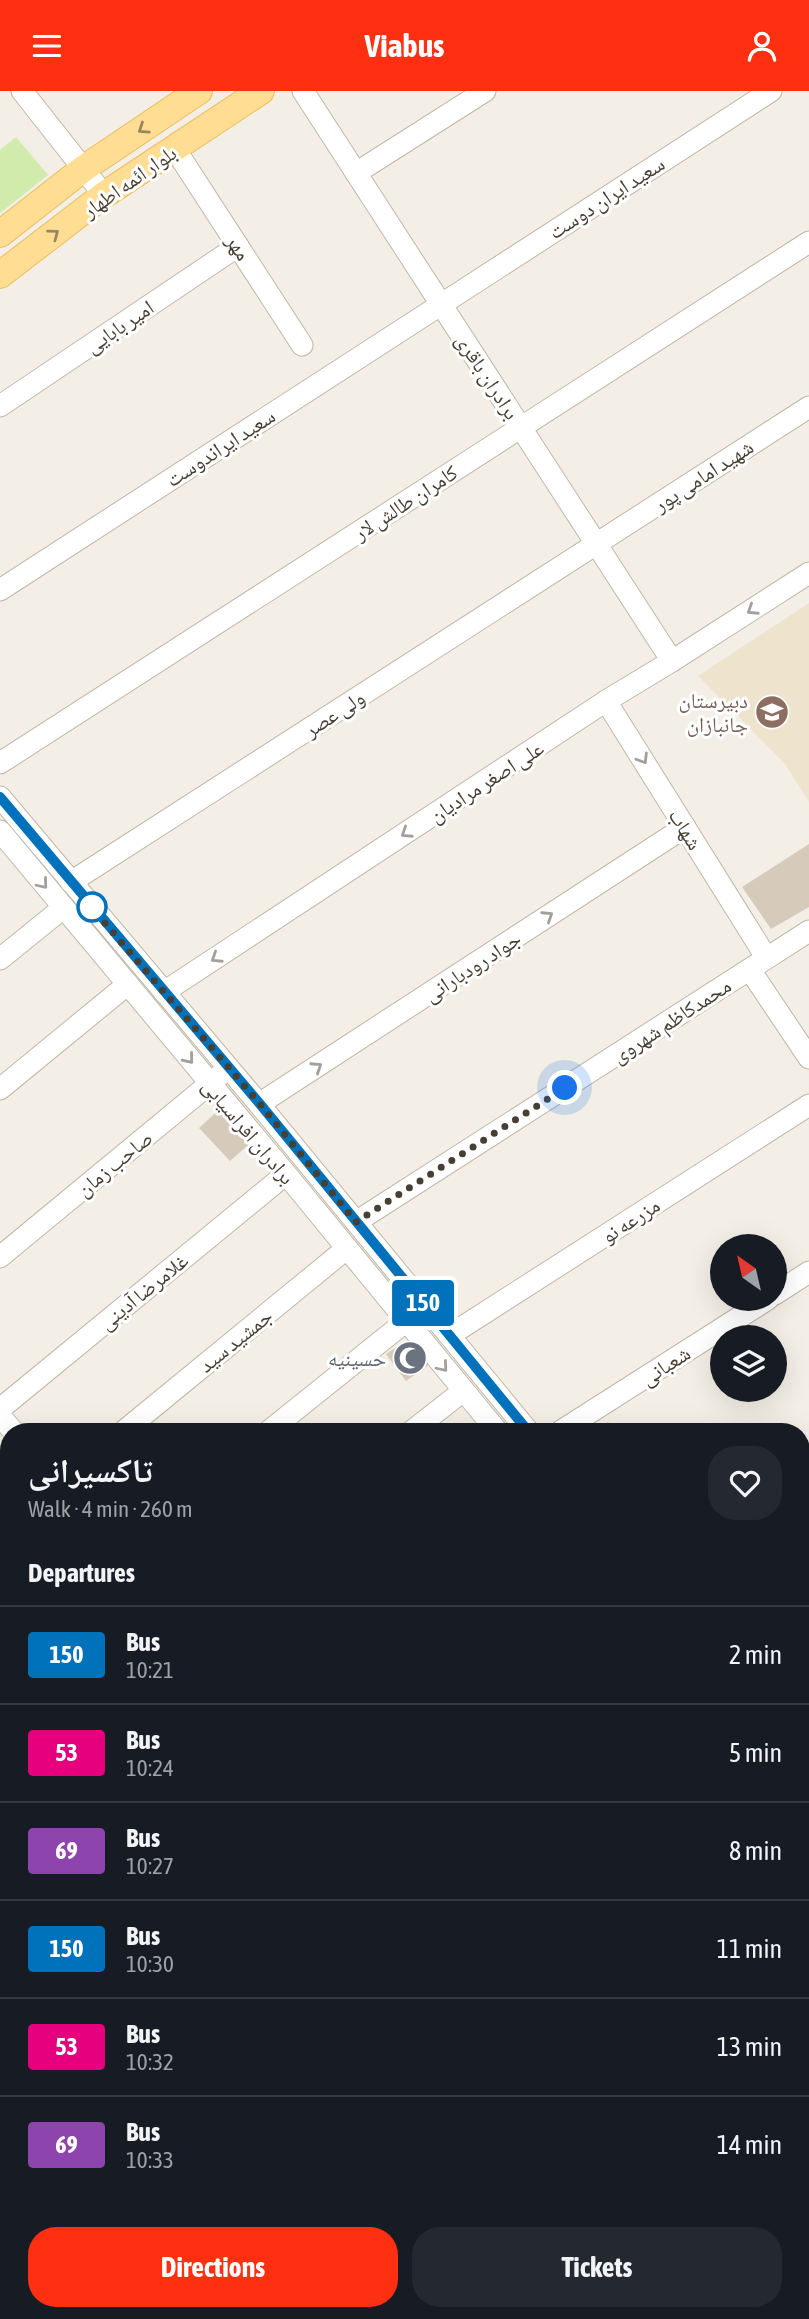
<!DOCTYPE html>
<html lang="en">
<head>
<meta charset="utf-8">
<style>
	:root { --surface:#171b24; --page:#242831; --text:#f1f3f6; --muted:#9ea1a6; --line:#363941; --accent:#ff3011 }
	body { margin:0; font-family:"Asap Condensed","Noto Naskh Arabic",sans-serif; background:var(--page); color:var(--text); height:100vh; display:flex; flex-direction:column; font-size:26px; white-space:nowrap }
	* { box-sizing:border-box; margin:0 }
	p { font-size:23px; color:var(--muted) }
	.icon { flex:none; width:38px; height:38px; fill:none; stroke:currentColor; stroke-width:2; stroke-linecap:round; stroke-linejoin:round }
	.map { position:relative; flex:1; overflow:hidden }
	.drawer { position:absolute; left:0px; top:1332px; width:810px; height:898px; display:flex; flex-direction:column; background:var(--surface); border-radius:28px 28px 0 0; box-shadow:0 7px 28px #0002 }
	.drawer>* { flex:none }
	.badge { padding:0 14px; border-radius:5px; font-size:24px; line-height:46px }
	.needle { width:46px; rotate:326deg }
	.tools { position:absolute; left:710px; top:1143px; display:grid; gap:14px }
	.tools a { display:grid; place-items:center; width:77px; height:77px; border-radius:50%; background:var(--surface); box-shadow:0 7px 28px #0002; font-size:35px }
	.you { position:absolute; width:35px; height:35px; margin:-18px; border:5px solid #fff; border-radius:50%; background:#1a73e8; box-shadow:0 0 0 10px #1a73e833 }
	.map>.badge { position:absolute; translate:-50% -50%; box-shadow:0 0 0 4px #fff }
	h2 { padding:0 28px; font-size:26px; line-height:63px }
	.round { display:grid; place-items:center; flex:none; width:74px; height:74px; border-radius:28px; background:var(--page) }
	.headline { display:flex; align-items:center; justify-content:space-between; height:119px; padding:0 28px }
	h1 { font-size:33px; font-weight:700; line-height:52px }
	.primary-button { display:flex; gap:14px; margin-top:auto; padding:14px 28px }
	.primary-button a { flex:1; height:80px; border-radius:28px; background:var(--accent); color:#fff; font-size:28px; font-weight:700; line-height:80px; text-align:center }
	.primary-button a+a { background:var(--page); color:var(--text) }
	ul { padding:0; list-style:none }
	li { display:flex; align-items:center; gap:21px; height:98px; padding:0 28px; border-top:2px solid var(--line) }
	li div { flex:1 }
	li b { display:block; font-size:26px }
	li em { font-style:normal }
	li .badge { min-width:77px; font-weight:700; text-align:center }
	header { display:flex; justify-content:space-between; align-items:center; height:91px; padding:0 28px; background:var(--accent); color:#fff; font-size:32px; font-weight:700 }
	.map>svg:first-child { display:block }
	.residential { fill:#e8e1d3 }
	.education { fill:#eee4ce }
	.green { fill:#d0ebac }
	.building { fill:#d6cbba }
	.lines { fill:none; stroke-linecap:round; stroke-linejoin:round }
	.minor-casing { stroke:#c0b7a8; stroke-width:23 }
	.major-casing { stroke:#ebbd5d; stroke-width:28 }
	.minor { stroke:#fff; stroke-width:21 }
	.major { stroke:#ffde93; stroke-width:26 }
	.oneway { stroke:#9a875f }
	.oneway2 { stroke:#a39f9a }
	.line-casing { stroke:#fff; stroke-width:16 }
	.line { stroke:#0072bc; stroke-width:10 }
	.walk { stroke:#473f34; stroke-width:7; stroke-dasharray:0 12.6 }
	.stop-dot { fill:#fff; stroke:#0072bc; stroke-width:3.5 }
	.labels { text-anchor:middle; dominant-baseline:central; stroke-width:6; stroke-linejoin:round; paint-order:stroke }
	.street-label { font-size:21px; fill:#473f34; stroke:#fff }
	.education-label { font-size:21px; fill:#785e54; stroke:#fff; text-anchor:end }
	.worship-label { font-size:21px; fill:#5b616d; stroke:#fff; text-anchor:end }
</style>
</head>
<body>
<header><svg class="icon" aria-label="menu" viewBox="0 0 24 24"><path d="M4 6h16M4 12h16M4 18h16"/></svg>Viabus<svg class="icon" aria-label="person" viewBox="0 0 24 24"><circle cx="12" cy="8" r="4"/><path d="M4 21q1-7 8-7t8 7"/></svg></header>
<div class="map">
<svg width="809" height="2228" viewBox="0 0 809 2228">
	<rect width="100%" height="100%" fill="#f4efe6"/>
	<path class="residential" d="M 256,2221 L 687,2221 L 693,2228 L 262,2228 Z"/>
	<path class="education" d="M 809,512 L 809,711 L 785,673 L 698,585 Z"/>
	<g class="green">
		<path d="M 16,46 L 48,84 L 0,122 L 0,59 Z"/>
		<path d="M 802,1769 L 809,1778 L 809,2099 L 802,2103 Z"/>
		<path d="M 9,2037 L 9,2192 L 0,2194 L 0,2044 Z"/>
		<path d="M 9,2220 L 9,2221 L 87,2221 L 78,2228 L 0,2228 L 0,2222 Z"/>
	</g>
	<g class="building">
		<path d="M 809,753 L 809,816 L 771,838 L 742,796 Z"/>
		<path d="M 224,1014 L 255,1048 L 230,1070 L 199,1037 Z"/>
		<path d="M 417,1248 L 433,1271 L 406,1290 L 386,1263 L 406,1250 Z"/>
		<path d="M 608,1331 L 616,1340 L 595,1340 Z"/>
		<path d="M 809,1426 L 809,1525 L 802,1531 L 802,1432 Z"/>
		<path d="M 809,1595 L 809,1641 L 802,1647 L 802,1601 Z"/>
		<path d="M 105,2221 L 119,2221 L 125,2228 L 96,2228 Z"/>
		<path d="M 275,2221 L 313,2221 L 304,2228 L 281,2228 Z"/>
		<path d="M 426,2221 L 433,2221 L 433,2223 L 442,2221 L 500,2221 L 502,2228 L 399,2228 Z"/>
		<path d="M 619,2221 L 628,2221 L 634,2228 L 606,2228 Z"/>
	</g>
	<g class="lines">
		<g class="minor-casing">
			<g id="minor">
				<path d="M 22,0 L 104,104"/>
				<path d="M 303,0 L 672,570"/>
				<path d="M 175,58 L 302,254"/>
				<path d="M 356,82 L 485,0"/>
				<path d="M 0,315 L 238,155"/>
				<path d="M 0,499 L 771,0"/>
				<path d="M 606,610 L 766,866"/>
				<path d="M 0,672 L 809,151"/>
				<path d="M 0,706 L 259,1013 L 528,1340"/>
				<path d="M 0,740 L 286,1083 L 497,1340"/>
				<path d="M 71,791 L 809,316"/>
				<path d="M 0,868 L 63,817"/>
				<path d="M 750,879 L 809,967"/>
				<path d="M 164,901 L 606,610 L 672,570 L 809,482"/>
				<path d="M 0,998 L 128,893"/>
				<path d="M 259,1013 L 685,736"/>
				<path d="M 356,1131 L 809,840"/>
				<path d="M 0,1166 L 219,985"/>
				<path d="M 775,1203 L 809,1181"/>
				<path d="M 450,1244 L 809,1014"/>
				<path d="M 0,1318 L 286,1083"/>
				<path d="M 0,1325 L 13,1340"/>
				<path d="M 124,1340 L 346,1158"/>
				<path d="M 269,1340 L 405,1231"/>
				<path d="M 412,1340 L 463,1300"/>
				<path d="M 561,1340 L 768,1208"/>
				<path d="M 802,1377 L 809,1371"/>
				<path d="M 0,1443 L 9,1435"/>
				<path d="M 0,1557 L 9,1550"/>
				<path d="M 802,1569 L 809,1562"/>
				<path d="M 802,1664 L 809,1658"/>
				<path d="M 0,1674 L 9,1667"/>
				<path d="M 802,1719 L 809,1713"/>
				<path d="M 0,1794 L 9,1787"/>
				<path d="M 0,1903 L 9,1896"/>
				<path d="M 0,1987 L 9,1998"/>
				<path d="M 0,2036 L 9,2029"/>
				<path d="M 0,2207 L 9,2205"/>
				<path d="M 233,2221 L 239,2228"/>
				<path d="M 665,2221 L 671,2228"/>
				<path d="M 754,2221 L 759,2228"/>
				<path d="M 697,2228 L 707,2221"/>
			</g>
		</g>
		<g class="major-casing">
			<g id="major">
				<path d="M 0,143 L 83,78 L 199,0"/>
				<path d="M 0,184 L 104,104 L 261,0"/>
			</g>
		</g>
		<use href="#minor" class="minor"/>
		<use href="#major" class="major"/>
	</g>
	<defs><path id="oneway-chevron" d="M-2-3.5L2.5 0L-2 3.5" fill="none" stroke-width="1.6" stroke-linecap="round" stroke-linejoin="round" transform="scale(1.75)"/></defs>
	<g class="oneway">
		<use href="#oneway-chevron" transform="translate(143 38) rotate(146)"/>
		<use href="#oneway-chevron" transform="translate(54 143) rotate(-37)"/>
	</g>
	<g class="oneway2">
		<use href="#oneway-chevron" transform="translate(752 519) rotate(147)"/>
		<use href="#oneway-chevron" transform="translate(643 668) rotate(58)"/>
		<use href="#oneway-chevron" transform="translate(406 742) rotate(147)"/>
		<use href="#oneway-chevron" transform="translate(43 793) rotate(50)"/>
		<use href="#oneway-chevron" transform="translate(548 825) rotate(-33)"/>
		<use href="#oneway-chevron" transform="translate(216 867) rotate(147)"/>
		<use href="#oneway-chevron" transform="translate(189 968) rotate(51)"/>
		<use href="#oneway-chevron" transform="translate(317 976) rotate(-33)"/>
		<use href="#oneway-chevron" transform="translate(443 1276) rotate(50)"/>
	</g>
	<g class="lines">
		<g class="line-casing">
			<path id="line" d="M 0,706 L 260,1013 L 528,1340"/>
		</g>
		<use href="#line" class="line"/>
		<path class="walk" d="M 92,816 L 86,810 L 260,1013 L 356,1131 L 565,997"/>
	</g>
	<defs>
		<g id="school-disc" transform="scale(1.75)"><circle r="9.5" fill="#8d6e63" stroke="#fff"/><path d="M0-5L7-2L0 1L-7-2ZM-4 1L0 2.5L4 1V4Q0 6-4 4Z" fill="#fff"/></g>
		<g id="mosque-disc" transform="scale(1.75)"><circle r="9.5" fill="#6b7280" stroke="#fff"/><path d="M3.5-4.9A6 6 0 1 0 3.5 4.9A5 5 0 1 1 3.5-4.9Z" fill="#fff"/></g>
	</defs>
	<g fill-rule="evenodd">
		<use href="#school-disc" x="772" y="621"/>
		<use href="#mosque-disc" x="410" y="1267"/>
	</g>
	<circle class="stop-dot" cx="92" cy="816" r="14"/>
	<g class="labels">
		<g class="street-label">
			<text transform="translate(129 90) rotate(-35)">بلوار ائمه اطهار</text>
			<text transform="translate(606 106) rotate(-33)">سعید ایران دوست</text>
			<text transform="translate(239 156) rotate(57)">مهر</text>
			<text transform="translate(119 235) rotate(-34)">امیر بابایی</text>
			<text transform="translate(488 285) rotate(57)">برادران باقری</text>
			<text transform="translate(220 356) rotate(-33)">سعید ایراندوست</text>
			<text transform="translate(703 384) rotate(-33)">شهید امامی پور</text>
			<text transform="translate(405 411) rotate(-33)">کامران طالش لار</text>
			<text transform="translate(334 622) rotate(-33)">ولی عصر</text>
			<text transform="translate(486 690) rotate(-33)">علی اصغر مرادیان</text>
			<text transform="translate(686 738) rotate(58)">شهاب</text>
			<text transform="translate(472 875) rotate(-33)">جواد رودبارانی</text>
			<text transform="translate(671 929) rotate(-33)">محمدکاظم شهروی</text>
			<text transform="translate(249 1040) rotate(50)">برادران افراسیابی</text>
			<text transform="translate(114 1072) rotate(-39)">صاحب زمان</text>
			<text transform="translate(630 1129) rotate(-33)">مزرعه نو</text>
			<text transform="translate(143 1200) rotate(-39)">غلامرضا آدینی</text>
			<text transform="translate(235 1249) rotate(-39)">جمشید سید</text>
			<text transform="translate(665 1274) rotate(-33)">شعبانی</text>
		</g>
		<g class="education-label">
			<text x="748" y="609">دبیرستان<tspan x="748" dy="24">جانبازان</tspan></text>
		</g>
		<g class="worship-label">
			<text x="386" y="1267">حسینیه</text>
		</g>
	</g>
</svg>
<div class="tools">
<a><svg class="needle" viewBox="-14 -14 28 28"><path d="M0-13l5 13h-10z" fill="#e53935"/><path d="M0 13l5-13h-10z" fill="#9ea1a6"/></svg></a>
<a><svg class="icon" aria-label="layers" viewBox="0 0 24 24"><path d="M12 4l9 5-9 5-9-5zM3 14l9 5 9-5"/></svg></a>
</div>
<div class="you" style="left:565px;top:997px"></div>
<b class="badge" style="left:423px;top:1212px;background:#0072bc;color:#fff">150</b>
<section class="drawer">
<div class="headline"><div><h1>تاکسیرانی</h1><p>Walk · 4 min · 260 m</p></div><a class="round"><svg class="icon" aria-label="heart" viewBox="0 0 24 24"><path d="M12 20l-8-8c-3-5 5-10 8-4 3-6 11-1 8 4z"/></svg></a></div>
<h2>Departures</h2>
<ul>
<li><span class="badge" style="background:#0072bc;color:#fff">150</span><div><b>Bus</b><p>10:21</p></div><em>2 min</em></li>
<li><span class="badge" style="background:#e6007e;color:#fff">53</span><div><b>Bus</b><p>10:24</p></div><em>5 min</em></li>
<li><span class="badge" style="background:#8e44ad;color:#fff">69</span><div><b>Bus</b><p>10:27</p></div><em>8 min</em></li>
<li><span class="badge" style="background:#0072bc;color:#fff">150</span><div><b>Bus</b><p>10:30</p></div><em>11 min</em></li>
<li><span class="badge" style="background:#e6007e;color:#fff">53</span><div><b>Bus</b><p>10:32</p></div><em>13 min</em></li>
<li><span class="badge" style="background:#8e44ad;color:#fff">69</span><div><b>Bus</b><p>10:33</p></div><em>14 min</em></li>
</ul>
<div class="primary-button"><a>Directions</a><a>Tickets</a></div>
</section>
</div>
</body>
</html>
